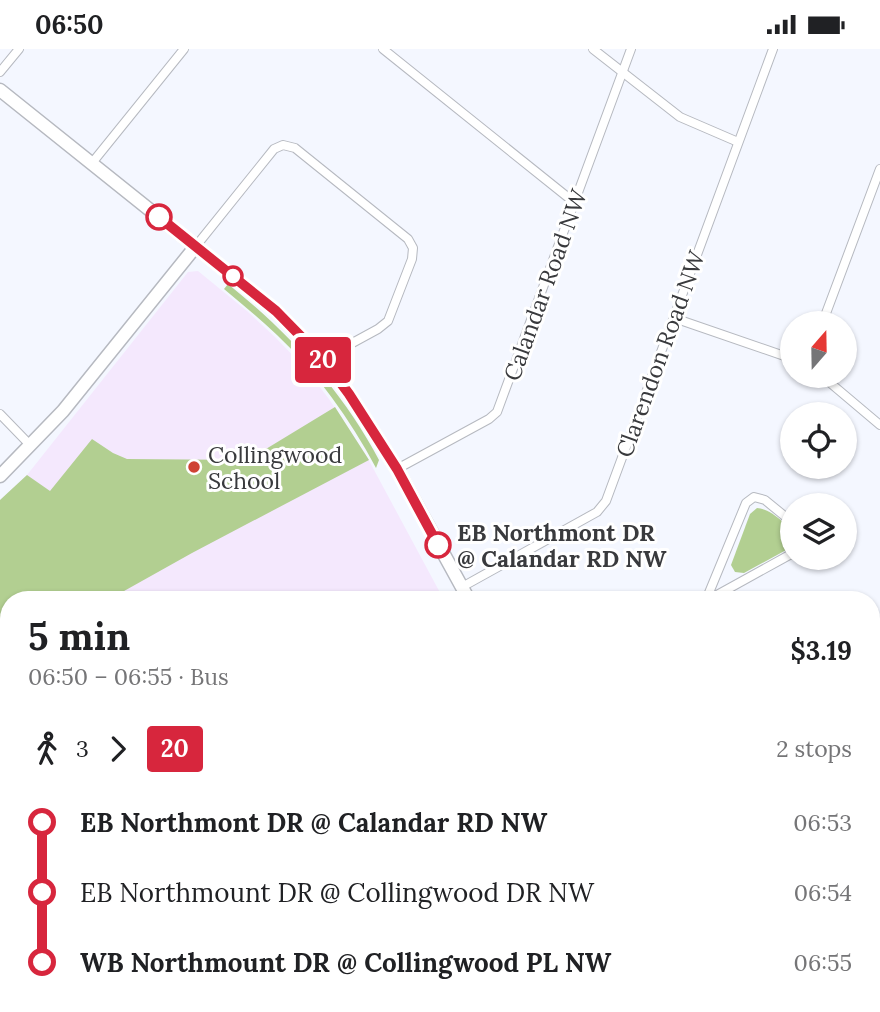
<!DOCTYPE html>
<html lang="en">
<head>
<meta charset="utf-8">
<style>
	:root { --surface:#fff; --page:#f2f2f2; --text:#202124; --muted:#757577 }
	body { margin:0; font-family:Lora,serif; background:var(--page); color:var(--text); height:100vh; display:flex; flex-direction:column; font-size:26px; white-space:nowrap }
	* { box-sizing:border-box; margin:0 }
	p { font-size:23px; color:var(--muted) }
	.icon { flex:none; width:38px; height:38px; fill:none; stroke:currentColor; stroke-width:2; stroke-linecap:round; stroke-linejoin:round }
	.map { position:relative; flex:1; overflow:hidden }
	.panel { position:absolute; left:0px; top:542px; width:880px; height:422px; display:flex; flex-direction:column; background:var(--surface); border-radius:28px 28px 0 0; box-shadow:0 2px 5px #0004 }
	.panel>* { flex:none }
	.badge { padding:0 14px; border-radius:5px; font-size:24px; line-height:46px }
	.needle { width:46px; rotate:20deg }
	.fabs { position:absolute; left:780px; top:262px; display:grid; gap:14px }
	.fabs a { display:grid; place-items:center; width:77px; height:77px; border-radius:50%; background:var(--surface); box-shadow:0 2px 5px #0004; font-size:35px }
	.map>.badge { position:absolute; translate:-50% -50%; box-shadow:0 0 0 4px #fff }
	.legs { display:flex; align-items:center; gap:10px; height:77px; padding:0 28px; font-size:23px }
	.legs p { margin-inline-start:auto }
	.headline { display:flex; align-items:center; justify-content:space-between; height:119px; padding:0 28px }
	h1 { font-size:38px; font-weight:800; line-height:52px }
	ul { padding:0 28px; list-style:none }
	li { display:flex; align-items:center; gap:24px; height:70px; font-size:26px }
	li i { display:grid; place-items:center; width:10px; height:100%; margin:0 9px; background:currentColor }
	li i::after { content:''; width:18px; height:18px; margin:-9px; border:5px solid; border-radius:50%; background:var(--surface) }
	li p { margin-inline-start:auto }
	li:first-child i { background:linear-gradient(#0000 50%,currentColor 0) }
	li:last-child i { background:linear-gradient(currentColor 50%,#0000 0) }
	.status { display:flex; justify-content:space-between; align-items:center; height:49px; padding:0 35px; background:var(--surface); direction:ltr }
	.status svg { height:19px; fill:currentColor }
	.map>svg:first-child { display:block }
	.education { fill:#f4e8fd }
	.green { fill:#b2cf91 }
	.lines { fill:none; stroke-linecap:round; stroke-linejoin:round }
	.street-casing { stroke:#b6b9c0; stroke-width:10 }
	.secondary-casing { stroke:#b6b9c0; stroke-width:15 }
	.street { stroke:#fff; stroke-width:8 }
	.secondary { stroke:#fff; stroke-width:12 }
	.line-1-casing { stroke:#fff; stroke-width:16 }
	.line-1 { stroke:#d7263d; stroke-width:10 }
	.stop-1-dot { fill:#fff; stroke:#d7263d; stroke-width:3.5 }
	.poi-dot { fill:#cf4234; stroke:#fff; stroke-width:2.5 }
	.labels { text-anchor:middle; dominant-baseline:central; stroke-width:6; stroke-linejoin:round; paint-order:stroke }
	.street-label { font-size:23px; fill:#393a3d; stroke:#fff }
	.poi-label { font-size:23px; fill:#393a3d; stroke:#fff; text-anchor:start }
	.stop-label { font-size:23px; font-weight:bold; fill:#393a3d; stroke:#fff; text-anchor:start }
</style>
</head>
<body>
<div class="status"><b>06:50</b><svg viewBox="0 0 49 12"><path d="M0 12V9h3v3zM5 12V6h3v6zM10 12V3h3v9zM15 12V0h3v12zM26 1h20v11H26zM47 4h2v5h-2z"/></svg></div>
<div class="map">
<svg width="880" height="963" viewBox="0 0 880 963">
	<rect width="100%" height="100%" fill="#f4f7ff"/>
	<path class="education" d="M 198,222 L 247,262 L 275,288 L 305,319 L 329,350 L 366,406 L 444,551 L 9,551 L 0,451 L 27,426 L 188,223 Z"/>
	<g class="green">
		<path d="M 228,235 C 289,284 342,341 379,411 L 376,419 C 350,370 317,324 277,286 C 260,270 242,255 224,240 Z"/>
		<path d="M 335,358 L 369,411 L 192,504 L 108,551 L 9,551 L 9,956 L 225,956 L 218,963 L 0,963 L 0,451 L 27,426 L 50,442 L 92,390 L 113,404 L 127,410 L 248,411 Z"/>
		<path d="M 757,459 C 771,460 790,476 793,490 L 788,500 L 744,524 L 735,523 L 731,516 L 750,465 Z"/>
		<path d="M 872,771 L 880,773 L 880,808 L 872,832 Z"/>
		<path d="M 536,956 L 598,956 L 603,963 L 533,963 Z"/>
	</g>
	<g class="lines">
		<g class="street-casing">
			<g id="street">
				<path d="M 383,0 L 575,154"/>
				<path d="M 593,0 L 680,68 L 738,93"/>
				<path d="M 0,23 L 19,0"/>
				<path d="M 92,114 L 184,0"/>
				<path d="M 196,197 L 274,100 L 283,96 L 295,99 L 408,190 L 413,199 L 412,210 L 388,272 L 378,280 L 323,310"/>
				<path d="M 674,269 L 793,310"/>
				<path d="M 822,275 L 880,120"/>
				<path d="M 822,327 L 880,376"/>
				<path d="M 0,365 L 31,397"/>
				<path d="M 397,420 L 489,370 L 497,363 L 631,0"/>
				<path d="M 462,538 L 597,463 L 606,452 L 773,0"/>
				<path d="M 706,551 L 746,454 L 754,448 L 765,451 L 793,474"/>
				<path d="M 708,551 L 793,504"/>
				<path d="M 872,613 L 880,610"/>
				<path d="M 872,765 L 880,761"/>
				<path d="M 872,870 L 880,844"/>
				<path d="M 872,909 L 880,912"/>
				<path d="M 314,963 L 322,956"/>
			</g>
		</g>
		<g class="secondary-casing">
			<g id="secondary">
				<path d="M 0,41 L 276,262 L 323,310 L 349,345 L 397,420 L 469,551"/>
				<path d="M 0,427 L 63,362 L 196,197"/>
				<path d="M 685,956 L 690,963"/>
			</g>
		</g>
		<use href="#street" class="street"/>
		<use href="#secondary" class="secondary"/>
	</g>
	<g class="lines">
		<g class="line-1-casing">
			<path id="line-1" d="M 159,168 L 276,262 L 323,310 L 349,345 L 397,420 L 438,496"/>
		</g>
		<use href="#line-1" class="line-1"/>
	</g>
	<g class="stop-1-dot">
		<circle cx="159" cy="168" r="12"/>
		<circle cx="233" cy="227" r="9"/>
		<circle cx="438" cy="496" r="12"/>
	</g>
	<circle class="poi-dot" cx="194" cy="418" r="7"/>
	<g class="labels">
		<g class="street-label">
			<text transform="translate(545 236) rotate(-70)">Calandar Road NW</text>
			<text transform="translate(660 305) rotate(-70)">Clarendon Road NW</text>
		</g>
		<g class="poi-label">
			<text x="208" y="405">Collingwood<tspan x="208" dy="26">School</tspan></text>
		</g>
		<g class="stop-label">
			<text x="457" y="483">EB Northmont DR<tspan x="457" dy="26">@ Calandar RD NW</tspan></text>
		</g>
	</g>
</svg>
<div class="fabs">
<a><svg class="needle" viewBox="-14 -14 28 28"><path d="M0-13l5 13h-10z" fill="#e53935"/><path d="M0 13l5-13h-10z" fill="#757577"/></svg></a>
<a><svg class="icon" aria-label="locate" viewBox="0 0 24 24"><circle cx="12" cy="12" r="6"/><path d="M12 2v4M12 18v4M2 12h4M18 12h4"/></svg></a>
<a><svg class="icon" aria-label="layers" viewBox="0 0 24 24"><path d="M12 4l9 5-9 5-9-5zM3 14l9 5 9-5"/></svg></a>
</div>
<b class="badge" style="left:323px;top:311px;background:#d7263d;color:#fff">20</b>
<section class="panel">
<div class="headline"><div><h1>5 min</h1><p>06:50 – 06:55 · Bus</p></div><b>$3.19</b></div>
<div class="legs"><svg class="icon" aria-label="walk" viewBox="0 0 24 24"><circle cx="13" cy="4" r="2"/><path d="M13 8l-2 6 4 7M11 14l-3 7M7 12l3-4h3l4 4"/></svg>3<svg class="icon" aria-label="forward" viewBox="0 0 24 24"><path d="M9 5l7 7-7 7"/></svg><b class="badge" style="background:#d7263d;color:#fff">20</b><p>2 stops</p></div>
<ul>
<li><i style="color:#d7263d"></i><b>EB Northmont DR @ Calandar RD NW</b><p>06:53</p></li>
<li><i style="color:#d7263d"></i><span>EB Northmount DR @ Collingwood DR NW</span><p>06:54</p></li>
<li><i style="color:#d7263d"></i><b>WB Northmount DR @ Collingwood PL NW</b><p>06:55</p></li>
</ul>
</section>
</div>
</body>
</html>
